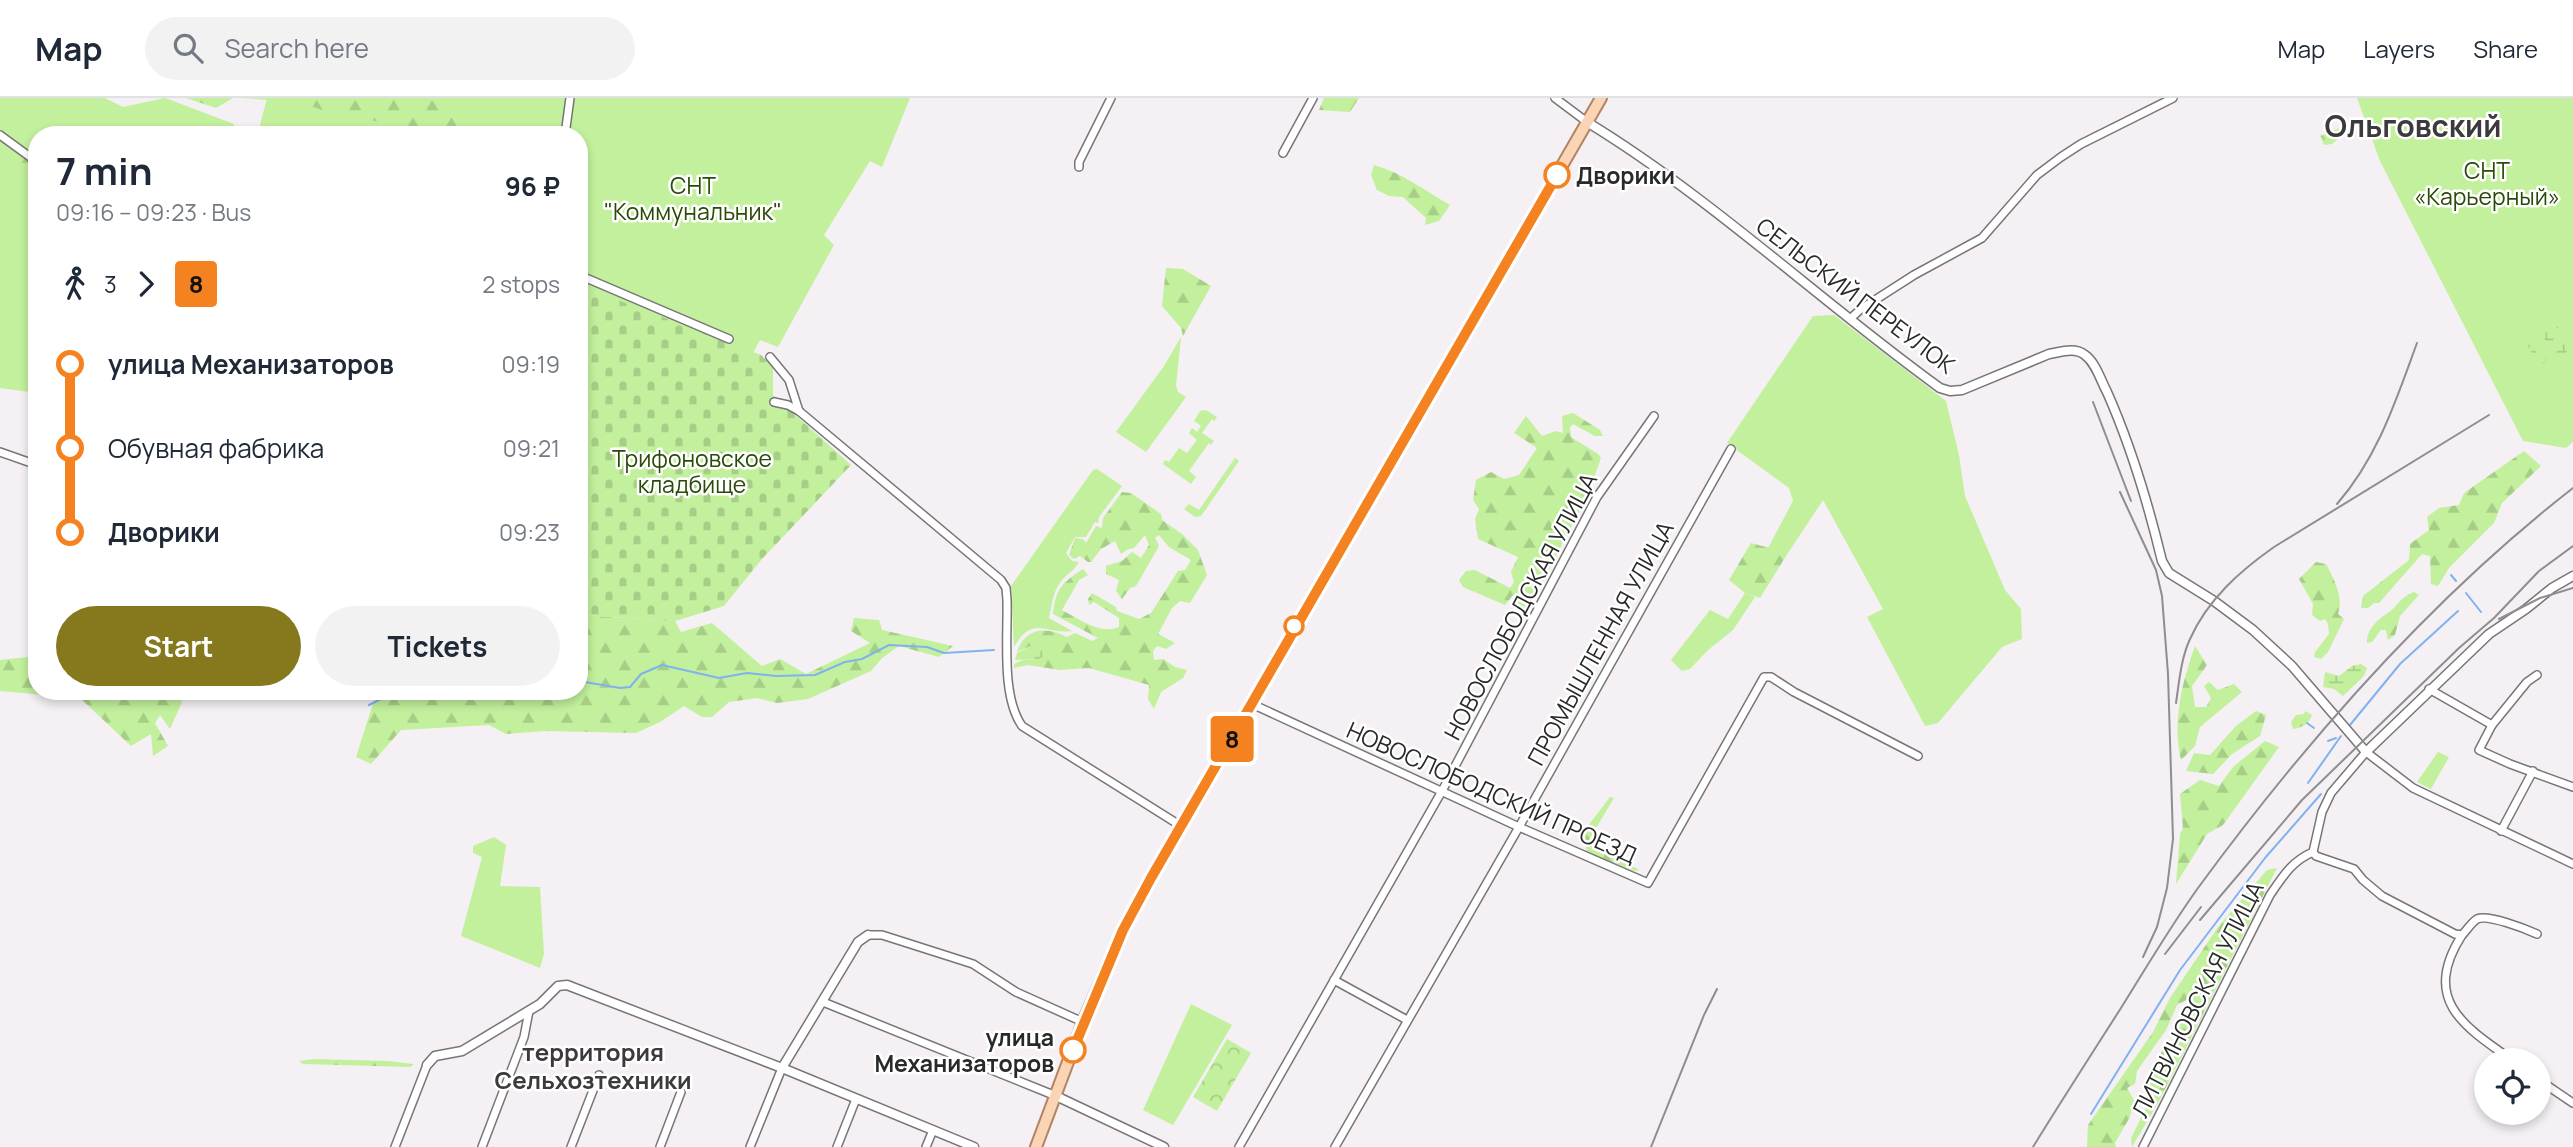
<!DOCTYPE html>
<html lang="en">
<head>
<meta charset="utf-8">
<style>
	:root { --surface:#fff; --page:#f2f2f3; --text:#1f2937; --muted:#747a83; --line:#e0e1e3; --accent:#85781d }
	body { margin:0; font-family:Manrope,sans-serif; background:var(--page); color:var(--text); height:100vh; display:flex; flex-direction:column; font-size:26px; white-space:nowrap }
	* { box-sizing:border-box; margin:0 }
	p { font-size:23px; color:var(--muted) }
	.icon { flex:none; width:38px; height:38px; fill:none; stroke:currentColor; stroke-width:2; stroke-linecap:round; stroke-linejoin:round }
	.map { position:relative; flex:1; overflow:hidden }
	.side { position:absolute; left:28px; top:28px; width:560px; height:574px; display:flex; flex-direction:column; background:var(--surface); border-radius:28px; box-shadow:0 4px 10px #0003 }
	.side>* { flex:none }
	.badge { padding:0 14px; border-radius:5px; font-size:24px; line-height:46px }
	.tools { position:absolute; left:2474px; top:950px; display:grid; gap:14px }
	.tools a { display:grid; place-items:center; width:77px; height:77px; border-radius:50%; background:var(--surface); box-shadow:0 4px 10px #0003; font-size:35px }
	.map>.badge { position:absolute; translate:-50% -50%; box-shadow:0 0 0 4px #fff }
	.legs { display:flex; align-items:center; gap:10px; height:77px; padding:0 28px; font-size:23px }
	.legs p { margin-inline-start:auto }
	.summary { display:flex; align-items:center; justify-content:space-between; height:119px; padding:0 28px }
	h1 { font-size:38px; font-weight:700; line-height:52px }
	.primary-button { display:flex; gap:14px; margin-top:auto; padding:14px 28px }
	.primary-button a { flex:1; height:80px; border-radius:42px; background:var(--accent); color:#fff; font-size:28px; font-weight:700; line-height:80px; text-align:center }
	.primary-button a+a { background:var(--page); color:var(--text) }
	ul { padding:0 28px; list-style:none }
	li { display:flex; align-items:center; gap:24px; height:84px; font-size:26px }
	li i { display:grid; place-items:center; width:10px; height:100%; margin:0 9px; background:currentColor }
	li i::after { content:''; width:18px; height:18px; margin:-9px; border:5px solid; border-radius:50%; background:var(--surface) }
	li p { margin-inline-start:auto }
	li:first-child i { background:linear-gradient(#0000 50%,currentColor 0) }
	li:last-child i { background:linear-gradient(currentColor 50%,#0000 0) }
	header { display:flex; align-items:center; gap:42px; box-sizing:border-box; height:98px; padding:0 35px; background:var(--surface); border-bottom:2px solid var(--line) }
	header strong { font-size:33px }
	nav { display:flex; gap:38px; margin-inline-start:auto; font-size:24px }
	.search { width:490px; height:63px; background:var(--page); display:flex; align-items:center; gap:18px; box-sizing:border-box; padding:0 24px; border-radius:38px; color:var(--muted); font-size:26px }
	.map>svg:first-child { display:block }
	.green { fill:#c2f09c }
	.forest { fill:url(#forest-firs) }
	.wetland { fill:url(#wetland-marsh) }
	.cemetery { fill:url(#cemetery-stones) }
	.park { fill:url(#park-crowns) }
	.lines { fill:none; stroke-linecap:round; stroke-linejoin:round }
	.stream { stroke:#81b2f0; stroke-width:2 }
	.minor-casing { stroke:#787578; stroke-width:10 }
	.tertiary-casing { stroke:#787578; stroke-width:11 }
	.primary-casing { stroke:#b18564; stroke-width:14 }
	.minor { stroke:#fff; stroke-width:7 }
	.tertiary { stroke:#fff; stroke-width:8 }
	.primary { stroke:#fbd3b5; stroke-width:10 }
	.rail { stroke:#908d90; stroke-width:2 }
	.line-1-casing { stroke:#fff; stroke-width:16 }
	.line-1 { stroke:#f58220; stroke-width:10 }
	.stop-1-dot { fill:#fff; stroke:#f58220; stroke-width:3.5 }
	.labels { text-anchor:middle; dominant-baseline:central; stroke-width:5; stroke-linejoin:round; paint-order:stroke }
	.park-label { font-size:23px; fill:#2b4908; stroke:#fff }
	.stop-label { font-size:23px; font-weight:bold; fill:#2a292a; stroke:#fff; text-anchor:start }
	.street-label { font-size:23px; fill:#2a292a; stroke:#fff }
	.neighbourhood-label { font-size:24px; font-weight:bold; fill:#3d3a3d; stroke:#fff }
	.district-label { font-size:30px; font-weight:bold; fill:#3d3a3d; stroke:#fff }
</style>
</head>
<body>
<header>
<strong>Map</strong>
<div class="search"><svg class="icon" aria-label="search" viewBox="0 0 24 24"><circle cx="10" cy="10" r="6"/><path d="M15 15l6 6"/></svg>Search here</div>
<nav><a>Map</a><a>Layers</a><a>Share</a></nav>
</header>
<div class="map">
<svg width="2573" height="1049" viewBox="0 0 2573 1049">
	<defs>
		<pattern id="forest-firs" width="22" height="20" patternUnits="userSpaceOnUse" patternTransform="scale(1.75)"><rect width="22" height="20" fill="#c2f09c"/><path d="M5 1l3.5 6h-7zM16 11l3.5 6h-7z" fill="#a7ce87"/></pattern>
		<pattern id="wetland-marsh" width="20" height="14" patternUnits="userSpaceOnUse" patternTransform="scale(1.75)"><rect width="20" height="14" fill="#c2f09c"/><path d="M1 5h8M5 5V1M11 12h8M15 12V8" fill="none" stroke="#a7ce87"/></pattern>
		<pattern id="cemetery-stones" width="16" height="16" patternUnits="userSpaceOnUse" patternTransform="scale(1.75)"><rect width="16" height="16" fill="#c2f09c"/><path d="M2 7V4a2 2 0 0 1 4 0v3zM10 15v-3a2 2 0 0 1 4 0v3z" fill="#a7ce87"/></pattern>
		<pattern id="park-crowns" width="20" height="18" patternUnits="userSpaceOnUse" patternTransform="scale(1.75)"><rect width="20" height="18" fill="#c2f09c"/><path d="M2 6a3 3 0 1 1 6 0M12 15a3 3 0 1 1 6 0" fill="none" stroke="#a7ce87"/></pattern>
	</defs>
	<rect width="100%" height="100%" fill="#f4f0f4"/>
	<g class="green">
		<path d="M 0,0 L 105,0 L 123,9 L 165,0 L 234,26 L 234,37 L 37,37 L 37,295 L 0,290 Z"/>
		<path d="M 267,0 L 910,0 L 882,69 L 870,63 L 824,137 L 834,147 L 778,249 L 760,242 L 753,255 L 579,187 L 579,37 L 273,37 L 259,31 Z"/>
		<path d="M 2357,0 L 2573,0 L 2573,344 L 2566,350 L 2523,343 L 2380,63 Z"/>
		<path d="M 1834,217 L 1946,303 L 1959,357 L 1965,398 L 2005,492 L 2021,511 L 2022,541 L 2002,549 L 1938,625 L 1925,628 L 1867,519 L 1883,511 L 1823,402 L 1788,455 L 1768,450 L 1793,403 L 1789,390 L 1727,345 L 1813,218 Z"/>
		<path d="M 1181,239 L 1176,288 L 1178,294 L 1186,299 L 1146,354 L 1116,334 L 1164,268 Z"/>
		<path d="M 1206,312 L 1217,319 L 1214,323 L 1212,321 L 1202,335 L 1214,343 L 1211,347 L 1209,345 L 1189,373 L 1196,379 L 1191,386 L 1163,366 L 1165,362 L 1169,364 L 1179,350 L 1187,355 L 1197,342 L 1189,335 L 1192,330 L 1197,334 L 1201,328 L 1194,323 L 1200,313 Z"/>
		<path d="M 1235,360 L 1239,363 L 1201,418 L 1195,419 L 1184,411 L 1189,406 L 1199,412 Z"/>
		<path d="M 1097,371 L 1122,388 L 1099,419 L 1098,425 L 1095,424 L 1086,439 L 1075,439 L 1066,455 L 1072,463 L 1079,464 C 1074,473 1069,474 1063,481 C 1053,491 1052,507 1049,520 L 1072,533 C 1045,537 1033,516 1014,549 L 1011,488 L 1093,372 Z"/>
		<path d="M 1745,495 L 1755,499 L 1733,532 L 1708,552 L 1690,571 L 1682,573 L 1671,562 L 1710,512 L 1728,521 Z"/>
		<path d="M 2438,654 L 2449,659 L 2431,691 L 2417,684 Z"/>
		<path d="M 494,739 L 506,747 L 500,788 L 540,789 L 544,856 L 540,870 L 461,838 L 482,759 L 473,755 L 473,748 Z"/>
		<path d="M 1191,906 L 1232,927 L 1173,1027 L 1143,1012 Z"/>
	</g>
	<g class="forest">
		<path d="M 186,0 L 233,0 L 216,10 Z"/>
		<path d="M 240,0 L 427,0 L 465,22 L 468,37 L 426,37 L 417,30 L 333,16 L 300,4 Z"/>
		<path d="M 1324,0 L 1359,0 L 1350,14 L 1319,12 Z"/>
		<path d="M 16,48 L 37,65 L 37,107 L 27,78 L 0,65 L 0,51 Z"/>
		<path d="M 1374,67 C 1401,74 1425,93 1450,107 L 1439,123 L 1425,127 L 1426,120 L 1403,99 L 1389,98 L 1377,92 L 1371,77 Z"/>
		<path d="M 1166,170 L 1183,171 L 1211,188 L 1183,238 L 1181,230 L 1162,208 Z"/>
		<path d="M 1573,315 L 1600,332 L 1603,338 L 1595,338 L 1573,326 L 1570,329 L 1571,339 L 1598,356 L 1601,360 L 1588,396 L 1539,491 L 1521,513 L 1516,507 L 1519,499 L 1513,497 L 1505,507 L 1463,489 L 1459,482 L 1466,473 L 1475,472 L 1510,490 L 1514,484 L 1511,474 L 1518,459 L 1478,441 L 1475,421 L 1479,411 L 1473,402 L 1476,382 L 1491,374 L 1504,381 L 1519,377 L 1537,350 L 1514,335 L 1526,318 L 1542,338 L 1556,333 L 1563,335 L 1562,318 Z"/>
		<path d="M 2524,353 L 2541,368 L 2502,405 L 2494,425 L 2449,470 L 2438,488 L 2431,486 L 2430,458 L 2422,456 L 2379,505 L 2374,505 L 2368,510 L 2361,510 L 2363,498 L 2409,462 L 2410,446 L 2429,432 L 2427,419 L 2439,410 L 2459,407 L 2464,395 Z"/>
		<path d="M 1122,394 L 1131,395 L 1161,416 L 1162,422 L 1182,436 L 1198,452 L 1207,477 L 1190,505 L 1180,503 L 1172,510 L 1158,536 L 1175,545 L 1166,551 L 1157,548 L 1153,553 L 1154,562 L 1163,561 L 1175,569 L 1187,572 L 1183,580 L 1161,594 L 1154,611 L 1148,601 L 1149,587 L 1089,570 L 1060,572 L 1028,567 L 1014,570 L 1014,566 L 1023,562 L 1039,561 L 1035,546 L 1017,554 C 1025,530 1046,528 1067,539 L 1075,535 L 1092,543 L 1098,540 L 1053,516 C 1056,490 1062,485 1083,471 L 1088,477 L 1079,482 L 1062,512 C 1079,521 1100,537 1119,529 L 1119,520 L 1094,504 L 1089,507 L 1088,501 L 1092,495 L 1116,509 L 1117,513 L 1139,521 L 1151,515 L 1178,473 L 1185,472 L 1191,462 L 1169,449 L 1159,437 L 1155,440 L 1159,448 L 1136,488 L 1130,490 L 1122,501 L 1116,493 L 1119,482 L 1106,476 L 1106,468 L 1122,463 L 1132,454 L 1141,460 L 1149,447 L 1145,437 L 1134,450 L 1128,451 L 1121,456 L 1115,443 L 1101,451 L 1091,464 L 1088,464 L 1080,458 L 1074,461 L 1069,457 L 1075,440 L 1083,441 L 1086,445 L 1096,428 L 1102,430 L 1103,420 Z"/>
		<path d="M 1751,445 L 1788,455 L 1760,500 L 1745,495 L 1729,482 Z"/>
		<path d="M 2316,464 L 2326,466 C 2334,481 2344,500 2338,516 L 2344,521 L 2328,554 L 2321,561 L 2314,559 L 2315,554 L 2329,536 L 2328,526 L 2325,521 L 2320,523 L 2312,517 L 2313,506 L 2299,481 Z"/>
		<path d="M 2414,494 L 2419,497 L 2400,518 L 2395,537 L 2388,542 L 2386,532 L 2381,532 L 2372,544 L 2367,545 C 2366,532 2378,521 2388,515 C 2398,508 2400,499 2414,494 Z"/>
		<path d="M 579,517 L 675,523 L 681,534 L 712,525 L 762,568 L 780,561 L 806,576 L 870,545 L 851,533 L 854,520 L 879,522 L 882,532 L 953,548 L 939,559 L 899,548 L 882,560 L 871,573 L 808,601 L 777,605 L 757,600 L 729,604 L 712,619 L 702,619 L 684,608 L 660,624 L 636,635 L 546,633 L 506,636 L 489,627 L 401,632 L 371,666 L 356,659 L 377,593 L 579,593 Z"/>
		<path d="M 2195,548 L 2207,567 L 2192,588 L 2195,609 L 2206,609 L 2211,600 L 2204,588 L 2209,584 L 2218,592 L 2234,586 L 2242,594 L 2200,629 L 2195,648 L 2181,662 C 2172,624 2182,584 2195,548 Z"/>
		<path d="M 37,558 L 37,593 L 106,593 L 107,596 L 129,602 L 153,593 L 179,593 L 182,604 L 170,631 L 160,617 L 155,625 L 168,648 L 153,658 L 151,636 L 131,648 L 80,600 L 0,593 L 0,562 Z"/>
		<path d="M 2256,613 L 2266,617 L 2260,638 L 2232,656 L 2213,676 L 2186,673 L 2194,655 L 2210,657 L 2236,628 Z"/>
		<path d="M 2265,643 L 2279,649 L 2223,727 L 2207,736 L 2176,786 L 2180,736 L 2183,730 L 2180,696 L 2200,682 L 2219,688 L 2233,669 Z"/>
		<path d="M 1610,699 L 1614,700 L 1589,742 L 1639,772 L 1634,773 L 1587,754 L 1586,748 L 1578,741 Z"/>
		<path d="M 2277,770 L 2159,1003 L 2132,1049 L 2131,1040 L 2149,1004 L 2148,985 L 2167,942 L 2173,947 L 2190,900 L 2177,907 L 2166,932 L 2137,973 L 2135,986 L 2127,990 L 2134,1002 L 2130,1019 L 2115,1045 L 2116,1049 L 2087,1049 L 2088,1027 L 2153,934 L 2170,900 L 2218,829 L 2267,772 Z"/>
		<path d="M 313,961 L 388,963 L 413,966 L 410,969 L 303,966 L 299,963 Z"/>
	</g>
	<g class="wetland">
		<path d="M 2540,224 L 2543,224 L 2561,252 L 2554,224 L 2556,225 L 2568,250 L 2564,261 L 2558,263 L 2543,253 L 2546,262 L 2544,266 C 2532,260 2527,247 2523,233 L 2529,232 L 2541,248 L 2547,249 Z"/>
		<path d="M 1035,546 L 1049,547 L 1053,552 L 1039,561 L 1015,562 L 1017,555 Z"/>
		<path d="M 2361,566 L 2367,570 L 2364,578 L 2343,598 L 2334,591 L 2323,589 L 2325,574 L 2339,578 L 2352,568 Z"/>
		<path d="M 2305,613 L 2312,617 C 2309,626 2302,630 2293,631 L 2291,624 L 2296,617 L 2304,616 Z"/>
	</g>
	<path class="cemetery" d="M 579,187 L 761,257 L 773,269 L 773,297 L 851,367 L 762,461 L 724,508 L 675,523 L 579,517 Z"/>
	<g class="park">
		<path d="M 2339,30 L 2342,38 L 2332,46 L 2324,47 L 2320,38 Z"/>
		<path d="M 1227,941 L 1251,955 L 1217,1013 L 1193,999 Z"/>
	</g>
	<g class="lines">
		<g class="stream">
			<path d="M 2451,477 L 2456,483"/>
			<path d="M 2466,495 L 2481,514"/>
			<path d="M 579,583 L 620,590 L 630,589 L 641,576 L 662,567 L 719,580 L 747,575 L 776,578 L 815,577 L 845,564 L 862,561 L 889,547 L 927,549 L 944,555 L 994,552"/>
			<path d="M 369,607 L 397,593"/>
			<path d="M 2307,625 L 2314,630"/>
			<path d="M 2350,627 L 2400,566 L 2458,513"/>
			<path d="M 2328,643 L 2336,640"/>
			<path d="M 2308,685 L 2341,638"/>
			<path d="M 2091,1016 L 2180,872 L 2265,760 L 2321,696"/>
		</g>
		<g class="minor-casing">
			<g id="minor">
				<path d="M 1555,0 L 1587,24"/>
				<path d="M 0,37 L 37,64"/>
				<path d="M 565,37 L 570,0"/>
				<path d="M 1283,55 L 1313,0"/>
				<path d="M 1079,69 L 1079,64 L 1111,0"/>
				<path d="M 579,177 L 729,241"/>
				<path d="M 1851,220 L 1861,211 L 1914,177 L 1982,140 L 2037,77 L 2061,59 L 2081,46 L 2173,0"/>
				<path d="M 770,259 L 789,282 L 799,313"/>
				<path d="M 774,304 L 788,307 L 799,313 L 1001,482 L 1006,490 L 1007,502 C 1008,539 1001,598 1022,628 L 1181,728"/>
				<path d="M 0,354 L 37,367"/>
				<path d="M 2429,591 L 2492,627 L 2527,584 L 2537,577"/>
				<path d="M 1252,606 L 1519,729 L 1648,785 L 1764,579 L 1771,579 L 1794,594 L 1918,658"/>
				<path d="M 2492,627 L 2479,652 L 2510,666 L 2573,689"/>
				<path d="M 2501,733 L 2533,673"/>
				<path d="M 2313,754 L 2316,758 L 2354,771 L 2363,782 L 2382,798 L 2455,836 L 2462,837 C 2466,833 2472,824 2477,821 C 2488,816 2526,831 2537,836"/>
				<path d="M 868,837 L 882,837 L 973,866 L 1016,894 L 1083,924"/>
				<path d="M 2462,837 C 2421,901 2463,928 2512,962"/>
				<path d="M 1334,882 L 1407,922"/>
				<path d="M 823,904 L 1056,998"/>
				<path d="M 2539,982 L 2573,1005"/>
				<path d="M 395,1049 L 427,967"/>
				<path d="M 482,1049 L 524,939 L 529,913"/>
				<path d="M 571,1049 L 599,977"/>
				<path d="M 660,1049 L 681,994"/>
				<path d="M 750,1049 L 782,970"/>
				<path d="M 837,1049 L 856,1001"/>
				<path d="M 926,1049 L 933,1032"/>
				<path d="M 1239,1049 L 1442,693 L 1597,399 L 1654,318"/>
				<path d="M 1335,1049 L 1519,729 L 1731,351"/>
				<path d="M 2143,1049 L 2270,797 C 2283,778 2292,763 2313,754 L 2322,714 L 2331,695 L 2366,654 L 2413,690 L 2573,766"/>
			</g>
		</g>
		<g class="tertiary-casing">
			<g id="tertiary">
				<path d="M 1587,24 C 1713,101 1821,204 1940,290 L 1950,293 L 1962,292 L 2049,256 C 2061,254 2075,249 2085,257 C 2096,265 2101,283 2107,294 C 2131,348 2148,405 2162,463 L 2169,475 L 2214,503 L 2253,532 L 2292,568 L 2366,654 L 2489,536 L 2526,511 L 2552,490 L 2573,478"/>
				<path d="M 427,967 L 435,958 L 462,953 L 540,906 L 558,888 L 567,887 L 782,970 L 974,1049"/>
				<path d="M 782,970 L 858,844 L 868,837"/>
				<path d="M 1056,998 L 1164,1049"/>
			</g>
		</g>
		<g class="primary-casing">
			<path id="primary" d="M 1036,1049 L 1083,924 L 1123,832 L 1151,780 L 1601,0"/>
		</g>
		<use href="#minor" class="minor"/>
		<use href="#tertiary" class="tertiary"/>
		<use href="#primary" class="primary"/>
		<g class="rail">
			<path d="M 2093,304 L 2131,403"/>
			<path d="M 2120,394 L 2156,472 L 2162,498 L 2168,576 L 2173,741 L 2167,790 L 2157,829 L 2143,859"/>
			<path d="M 2337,406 C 2378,359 2396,302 2417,245"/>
			<path d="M 2499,521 L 2540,500 L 2573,490"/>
			<path d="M 2176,605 C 2179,585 2181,560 2190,541 C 2208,501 2240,473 2274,449 L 2489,317"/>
			<path d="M 2200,822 L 2302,702 L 2459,550 L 2494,520 L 2539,473 L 2573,448"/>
			<path d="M 2165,856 L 2201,809"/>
			<path d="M 1651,1049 L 1704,917 L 1717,891"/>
			<path d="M 2033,1049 C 2062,1002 2091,957 2121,910 C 2146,870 2170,829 2198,790 C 2305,644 2429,502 2573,390"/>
		</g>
	</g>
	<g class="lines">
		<g class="line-1-casing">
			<path id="line-1" d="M 1073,952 L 1123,832 L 1151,780 L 1557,77"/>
		</g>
		<use href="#line-1" class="line-1"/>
	</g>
	<g class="stop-1-dot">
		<circle cx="1557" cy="77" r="12"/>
		<circle cx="1294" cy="528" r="9"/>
		<circle cx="1073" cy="952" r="12"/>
	</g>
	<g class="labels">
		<g class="park-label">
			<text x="2487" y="72">СНТ<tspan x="2487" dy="26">«Карьерный»</tspan></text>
			<text x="693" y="87">СНТ<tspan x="693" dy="26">"Коммунальник"</tspan></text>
			<text x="692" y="360">Трифоновское<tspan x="692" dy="26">кладбище</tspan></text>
		</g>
		<g class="stop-label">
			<text x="1576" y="77">Дворики</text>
			<text x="1054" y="939" text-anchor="end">улица<tspan x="1054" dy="26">Механизаторов</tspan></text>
		</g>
		<g class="street-label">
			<text transform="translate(1856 197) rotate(37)">СЕЛЬСКИЙ ПЕРЕУЛОК</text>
			<text transform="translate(1520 508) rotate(-62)">НОВОСЛОБОДСКАЯ УЛИЦА</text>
			<text transform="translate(1600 545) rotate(-61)">ПРОМЫШЛЕННАЯ УЛИЦА</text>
			<text transform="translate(1492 694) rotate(24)">НОВОСЛОБОДСКИЙ ПРОЕЗД</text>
			<text transform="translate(2197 901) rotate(-63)">ЛИТВИНОВСКАЯ УЛИЦА</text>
		</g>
		<g class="neighbourhood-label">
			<text x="593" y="953">территория<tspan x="593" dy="28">Сельхозтехники</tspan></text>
		</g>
		<g class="district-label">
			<text x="2413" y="27">Ольговский</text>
		</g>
	</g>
</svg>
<div class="tools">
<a><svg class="icon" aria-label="locate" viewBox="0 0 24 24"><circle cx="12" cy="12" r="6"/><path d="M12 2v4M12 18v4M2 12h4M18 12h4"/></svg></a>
</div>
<b class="badge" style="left:1232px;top:641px;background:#f58220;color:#111">8</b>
<section class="side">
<div class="summary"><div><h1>7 min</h1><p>09:16 – 09:23 · Bus</p></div><b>96 ₽</b></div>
<div class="legs"><svg class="icon" aria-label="walk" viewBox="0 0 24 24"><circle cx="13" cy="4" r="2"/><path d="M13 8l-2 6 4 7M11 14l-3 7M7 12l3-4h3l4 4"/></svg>3<svg class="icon" aria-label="forward" viewBox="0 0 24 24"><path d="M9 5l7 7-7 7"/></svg><b class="badge" style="background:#f58220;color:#111">8</b><p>2 stops</p></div>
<ul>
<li><i style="color:#f58220"></i><b>улица Механизаторов</b><p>09:19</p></li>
<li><i style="color:#f58220"></i><span>Обувная фабрика</span><p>09:21</p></li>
<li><i style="color:#f58220"></i><b>Дворики</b><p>09:23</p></li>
</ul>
<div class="primary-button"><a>Start</a><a>Tickets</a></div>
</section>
</div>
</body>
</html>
